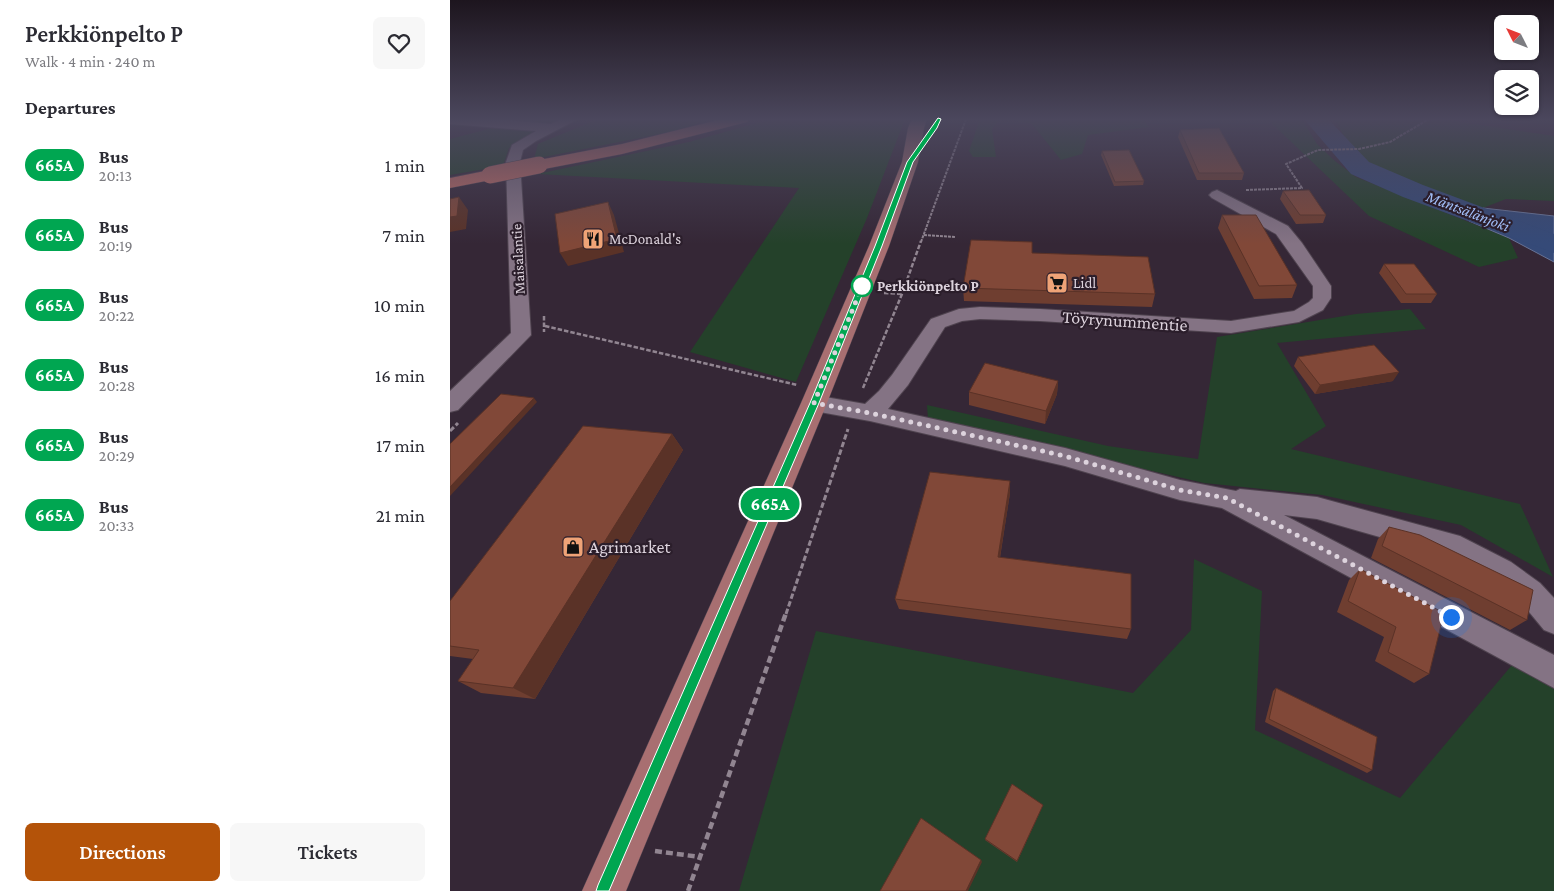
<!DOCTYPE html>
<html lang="en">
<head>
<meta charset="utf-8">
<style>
	:root { --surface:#fff; --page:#f7f7f7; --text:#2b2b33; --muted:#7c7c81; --accent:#b45309 }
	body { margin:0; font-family:"Crimson Pro",serif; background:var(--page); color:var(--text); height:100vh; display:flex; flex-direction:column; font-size:19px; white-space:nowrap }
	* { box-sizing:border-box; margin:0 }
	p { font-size:16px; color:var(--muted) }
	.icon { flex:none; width:28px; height:28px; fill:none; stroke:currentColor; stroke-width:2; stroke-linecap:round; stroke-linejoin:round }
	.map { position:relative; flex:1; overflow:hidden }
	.drawer { display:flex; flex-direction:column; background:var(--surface); width:450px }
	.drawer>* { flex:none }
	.badge { padding:0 10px; border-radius:16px; font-size:18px; line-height:32px }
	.needle { width:32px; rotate:312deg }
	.tools { position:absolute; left:1044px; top:15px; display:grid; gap:10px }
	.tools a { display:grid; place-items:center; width:45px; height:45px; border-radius:8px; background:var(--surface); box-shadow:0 1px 4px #0004; font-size:25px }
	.you { position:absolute; width:25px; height:25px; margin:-12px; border:4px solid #fff; border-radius:50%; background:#1a73e8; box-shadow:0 0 0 8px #1a73e833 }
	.map>.badge { position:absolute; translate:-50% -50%; box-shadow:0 0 0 2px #fff }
	h2 { padding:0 25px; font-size:19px; line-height:45px }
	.round { display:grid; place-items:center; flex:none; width:52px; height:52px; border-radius:8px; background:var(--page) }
	.overview { display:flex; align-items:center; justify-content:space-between; height:85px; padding:0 25px }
	h1 { font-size:24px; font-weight:600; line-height:38px }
	.button { display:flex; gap:10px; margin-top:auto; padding:10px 25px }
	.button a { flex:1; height:58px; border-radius:8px; background:var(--accent); color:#fff; font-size:20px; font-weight:600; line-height:58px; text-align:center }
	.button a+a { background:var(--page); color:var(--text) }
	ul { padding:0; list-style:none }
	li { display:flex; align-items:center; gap:15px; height:70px; padding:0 25px }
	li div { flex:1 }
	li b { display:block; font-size:19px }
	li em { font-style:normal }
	li .badge { min-width:55px; font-weight:700; text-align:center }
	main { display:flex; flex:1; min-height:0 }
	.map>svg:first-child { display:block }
	.green { fill:#24412a }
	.water { fill:#354a78; stroke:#677396 }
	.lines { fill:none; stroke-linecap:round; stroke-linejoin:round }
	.river { fill:#354a78; fill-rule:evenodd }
	.minor-casing { stroke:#4f434f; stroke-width:2 }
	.major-casing { stroke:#4f434f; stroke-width:1 }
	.highway-casing { stroke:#4f434f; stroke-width:1 }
	.path-far3 { stroke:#918591; stroke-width:2; stroke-dasharray:3 1; stroke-linecap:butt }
	.path-far2 { stroke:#918591; stroke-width:2.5; stroke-dasharray:4.5 2; stroke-linecap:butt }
	.path-far1 { stroke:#918591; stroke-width:3; stroke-dasharray:5.5 2.5; stroke-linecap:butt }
	.path { stroke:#918591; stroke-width:4.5; stroke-dasharray:7 4; stroke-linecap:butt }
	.minor { fill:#847384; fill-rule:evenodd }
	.major { fill:#a86f71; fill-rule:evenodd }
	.highway { fill:#c06c64; fill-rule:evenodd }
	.highway-bridge-casing { stroke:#4f434f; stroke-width:18; stroke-linecap:butt }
	.highway-bridge { stroke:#c06c64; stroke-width:17 }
	.wall { fill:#6f3e30 }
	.shaded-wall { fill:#5a3227 }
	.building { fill:#814838; stroke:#5a3227 }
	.line { fill:#00a651; stroke:#fff }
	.walk { stroke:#ddd3dd; stroke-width:5; stroke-dasharray:0 9 }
	.stop-dot { fill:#fff; stroke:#00a651; stroke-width:2.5 }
	.labels { text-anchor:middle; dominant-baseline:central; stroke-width:4.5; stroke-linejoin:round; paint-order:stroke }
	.far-poi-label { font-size:15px; fill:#ddd3dd; stroke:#2b1e2b; text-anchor:start }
	.far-street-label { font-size:15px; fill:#ddd3dd; stroke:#2b1e2b }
	.far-stop-label { font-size:15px; font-weight:bold; fill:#ddd3dd; stroke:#2b1e2b; text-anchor:start }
	.far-water-label { font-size:16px; font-style:italic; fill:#a2bff9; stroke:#2b1e2b }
	.street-label { font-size:18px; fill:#ddd3dd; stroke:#2b1e2b }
	.poi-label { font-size:18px; fill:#ddd3dd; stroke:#2b1e2b; text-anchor:start }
</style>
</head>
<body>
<main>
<section class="drawer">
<div class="overview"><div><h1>Perkkiönpelto P</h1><p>Walk · 4 min · 240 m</p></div><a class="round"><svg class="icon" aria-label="heart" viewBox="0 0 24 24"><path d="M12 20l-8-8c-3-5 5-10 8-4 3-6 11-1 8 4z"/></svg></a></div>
<h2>Departures</h2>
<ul>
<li><span class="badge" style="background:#00a651;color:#fff">665A</span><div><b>Bus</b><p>20:13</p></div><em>1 min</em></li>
<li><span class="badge" style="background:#00a651;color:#fff">665A</span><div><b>Bus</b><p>20:19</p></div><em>7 min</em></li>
<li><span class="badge" style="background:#00a651;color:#fff">665A</span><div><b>Bus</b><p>20:22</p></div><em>10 min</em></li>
<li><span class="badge" style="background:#00a651;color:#fff">665A</span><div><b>Bus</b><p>20:28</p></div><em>16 min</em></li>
<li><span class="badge" style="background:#00a651;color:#fff">665A</span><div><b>Bus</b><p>20:29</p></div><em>17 min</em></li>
<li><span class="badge" style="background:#00a651;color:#fff">665A</span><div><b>Bus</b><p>20:33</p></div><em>21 min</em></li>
</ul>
<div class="button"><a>Directions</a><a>Tickets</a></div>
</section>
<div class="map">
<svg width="1104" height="891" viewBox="0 0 1104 891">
	<rect width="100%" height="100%" fill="#352736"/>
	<g class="green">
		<path d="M 54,119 L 115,119 L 76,137 L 59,148 L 53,166 L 0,175 L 0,139 L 42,128 Z"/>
		<path d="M 148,119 L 262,119 L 224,131 L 84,159 L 88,144 Z"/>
		<path d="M 321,119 L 455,119 L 417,218 L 346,382 L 240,352 L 349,188 L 87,174 L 239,142 Z"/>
		<path d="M 530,119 L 550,119 L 542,129 L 546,157 L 523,157 L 519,151 Z"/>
		<path d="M 559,119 L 692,119 L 699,127 L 638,135 L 632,154 L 611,160 L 582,124 Z"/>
		<path d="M 817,119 L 852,119 L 867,144 L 885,161 L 906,177 L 1059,238 L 1068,258 L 1029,267 L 919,216 Z"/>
		<path d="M 882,119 L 990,119 L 1104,136 L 1104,201 L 1056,199 L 1033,208 L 965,185 L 919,164 L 897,142 L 887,123 Z"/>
		<path d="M 960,309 L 976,329 L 827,343 L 876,426 L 841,449 L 1070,504 L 1103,577 L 1011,525 L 872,495 L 754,483 L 478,419 L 477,405 L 658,446 L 748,459 L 767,337 L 906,314 Z"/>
		<path d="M 744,559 L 812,591 L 805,730 L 950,798 L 1062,665 L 1104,689 L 1104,891 L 289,891 L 366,631 L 683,693 L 741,630 Z"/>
	</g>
	<path class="water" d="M 1033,208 L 1104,216 L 1104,262 L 1059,238 L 1019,221 Z"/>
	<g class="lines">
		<path class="river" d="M 854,119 L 878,119 L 919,162 L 973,185 L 1104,234 L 1104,253 L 953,197 L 901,174 Z"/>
		<g class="minor-casing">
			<g id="minor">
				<path d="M 0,119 L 42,119 L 101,124 L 111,119 L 128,119 L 86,141 L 73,150 L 70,162 L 81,335 L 8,410 L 0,412 L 0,391 L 61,333 L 56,162 L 62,145 L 86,131 L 0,124 Z"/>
				<path d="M 767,190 L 838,226 L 852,243 L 881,286 L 881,298 L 873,310 L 849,322 L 781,333 L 590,321 L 530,319 L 512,321 L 495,327 L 458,385 L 438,409 L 615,448 L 730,480 L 786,491 L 790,489 L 867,497 L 1010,536 L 1061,562 L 1090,583 L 1104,598 L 1104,634 L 1094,630 L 1070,601 L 1041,580 L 1003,558 L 867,519 L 834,515 L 1104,655 L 1104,688 L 772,508 L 730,500 L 615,466 L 420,421 L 364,411 L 356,409 L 353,403 L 356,397 L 364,395 L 415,404 L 429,391 L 442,375 L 481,319 L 509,309 L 530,307 L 590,309 L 781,321 L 844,311 L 859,302 L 863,298 L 863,286 L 826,234 L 762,198 L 759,195 L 762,192 Z"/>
			</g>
		</g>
		<g class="major-casing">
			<path id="major" d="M 462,119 L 477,119 L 474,128 L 468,162 L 439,246 L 377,403 L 176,891 L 132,891 L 351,403 L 419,246 L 452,162 L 458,128 Z"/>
		</g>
		<g class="highway-casing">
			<g id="highway">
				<path d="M 272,119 L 299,119 L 297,122 L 172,154 L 89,170 L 83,169 L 81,165 L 83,161 L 89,160 L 172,144 Z"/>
				<path d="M 40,170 L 46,171 L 49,175 L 46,179 L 0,188 L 0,178 Z"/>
			</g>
		</g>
		<g class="path-far3">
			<path d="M 796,190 L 852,188 L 836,164 L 868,150 L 909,149 L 940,142 L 979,119"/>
			<path d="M 474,235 L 505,237"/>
			<path d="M 471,242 L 516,119"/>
		</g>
		<g class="path-far2">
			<path d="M 434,293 L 452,294"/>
			<path d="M 94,316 L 94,332"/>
			<path d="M 95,326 L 347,385"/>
			<path d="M 413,388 L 452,294 L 471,241"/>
		</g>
		<g class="path-far1">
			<path d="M 0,431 L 8,423"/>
			<path d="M 336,614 L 398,429"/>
		</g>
		<g class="path">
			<path d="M 205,851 L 250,857"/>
			<path d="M 238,891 L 336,613"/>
		</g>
		<use href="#minor" class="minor"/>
		<use href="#major" class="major"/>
		<use href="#highway" class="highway"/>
		<g class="highway-bridge-casing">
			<path id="highway-bridge" d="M 40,175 L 89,165"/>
		</g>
		<use href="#highway-bridge" class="highway-bridge"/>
	</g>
	<g class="wall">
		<path d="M 730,130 L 794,173 L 792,180 L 747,180 L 728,137 Z"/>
		<path d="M 652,151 L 694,181 L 693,185 L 664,186 L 651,155 Z"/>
		<path d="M 833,191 L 876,215 L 873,223 L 846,224 L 830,199 Z"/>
		<path d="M 772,215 L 847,285 L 842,298 L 804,299 L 768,228 Z"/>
		<path d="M 582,253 L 705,294 L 702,307 L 514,301 L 513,288 Z"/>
		<path d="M 934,264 L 987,294 L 981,303 L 951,303 L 929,273 Z"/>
		<path d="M 848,357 L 943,381 L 865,394 L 844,366 Z"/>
		<path d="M 608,381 L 607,394 L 595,424 L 519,405 L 519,392 Z"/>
		<path d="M 222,434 L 233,450 L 85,699 L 31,693 L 8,681 L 23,659 L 0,656 L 0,601 Z"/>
		<path d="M 560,481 L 560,493 L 550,558 L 681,629 L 677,639 L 449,609 L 445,599 Z"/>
		<path d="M 939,527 L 1077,620 L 1060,630 L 921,558 L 928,539 Z"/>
		<path d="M 910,569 L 979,674 L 964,683 L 925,661 L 934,637 L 887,612 L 899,580 Z"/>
		<path d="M 826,688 L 922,770 L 917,773 L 815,722 L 823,691 Z"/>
		<path d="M 593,805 L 567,862 L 535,840 L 535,839 Z"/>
	</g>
	<g class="shaded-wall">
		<path d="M 9,197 L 18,210 L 16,229 L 0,232 L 0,217 Z"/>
		<path d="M 158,202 L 164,215 L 174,252 L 118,266 L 110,253 Z"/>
		<path d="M 949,372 L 943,381 L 865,394 L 870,385 Z"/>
		<path d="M 608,381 L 607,394 L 595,424 L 596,411 Z"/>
		<path d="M 84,398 L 87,402 L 0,496 L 0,487 Z"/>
		<path d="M 222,434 L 233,450 L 85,699 L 63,688 Z"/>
		<path d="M 560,481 L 560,493 L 548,569 L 548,557 Z"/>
		<path d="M 531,860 L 532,862 L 518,891 L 516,891 Z"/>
	</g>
	<g class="building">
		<path d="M 769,128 L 794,173 L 749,173 L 730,130 Z"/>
		<path d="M 679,150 L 694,181 L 665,182 L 652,151 Z"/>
		<path d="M 859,190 L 876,215 L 850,215 L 833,191 Z"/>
		<path d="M 9,197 L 7,216 L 0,217 L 0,199 Z"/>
		<path d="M 158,202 L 167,239 L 110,253 L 105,214 Z"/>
		<path d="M 772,215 L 806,215 L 847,285 L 809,286 Z"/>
		<path d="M 521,240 L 582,242 L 582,253 L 698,257 L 705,294 L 513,288 Z"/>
		<path d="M 934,264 L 964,264 L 987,294 L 956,294 Z"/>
		<path d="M 924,345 L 949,372 L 870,385 L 848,357 Z"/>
		<path d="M 535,363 L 608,381 L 596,411 L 519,392 Z"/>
		<path d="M 51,394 L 84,398 L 0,487 L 0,444 Z"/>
		<path d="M 133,426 L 222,434 L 63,688 L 8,681 L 29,650 L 0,646 L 0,601 Z"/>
		<path d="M 480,472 L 560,481 L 548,557 L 681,574 L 681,629 L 445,599 Z"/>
		<path d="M 939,527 L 970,535 L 1083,590 L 1077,620 L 932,546 Z"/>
		<path d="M 910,569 L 994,613 L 979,674 L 938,652 L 946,627 L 898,601 Z"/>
		<path d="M 826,688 L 927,737 L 922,770 L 819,719 Z"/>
		<path d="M 562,784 L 593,805 L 567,861 L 535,839 Z"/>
		<path d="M 471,818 L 531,860 L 516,891 L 430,891 Z"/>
	</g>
	<linearGradient id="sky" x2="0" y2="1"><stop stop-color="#1d151e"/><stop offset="0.49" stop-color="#4b475d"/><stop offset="1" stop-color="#4b475d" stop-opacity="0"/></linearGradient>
	<rect width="1104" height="244" fill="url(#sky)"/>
	<path class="line" d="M 488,118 L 491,119 L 487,128 L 463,162 L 432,246 L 369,403 L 159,891 L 146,891 L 148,885 L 360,403 L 425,246 L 457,162 Z"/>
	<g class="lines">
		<path class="walk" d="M 412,286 L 414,282 L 364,403 L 420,413 L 615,456 L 730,490 L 777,498 L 1001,617"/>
	</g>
	<defs>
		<g id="restaurant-square" transform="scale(1.125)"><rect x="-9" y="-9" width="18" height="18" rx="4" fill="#efa377" stroke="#2b1e2b"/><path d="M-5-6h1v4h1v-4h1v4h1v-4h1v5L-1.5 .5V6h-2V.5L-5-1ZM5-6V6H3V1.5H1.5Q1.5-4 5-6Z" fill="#111"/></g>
		<g id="supermarket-square" transform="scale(1.125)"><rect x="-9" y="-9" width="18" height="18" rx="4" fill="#efa377" stroke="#2b1e2b"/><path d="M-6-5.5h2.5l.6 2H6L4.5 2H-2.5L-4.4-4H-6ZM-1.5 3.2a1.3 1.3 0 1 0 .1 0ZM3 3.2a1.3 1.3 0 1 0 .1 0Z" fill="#111"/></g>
		<g id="shop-square" transform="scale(1.125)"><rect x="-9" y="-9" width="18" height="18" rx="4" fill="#efa377" stroke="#2b1e2b"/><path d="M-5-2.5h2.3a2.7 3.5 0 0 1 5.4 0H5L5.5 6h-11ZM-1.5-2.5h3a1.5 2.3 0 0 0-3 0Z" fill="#111"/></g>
	</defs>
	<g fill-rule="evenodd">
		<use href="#restaurant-square" x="143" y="239"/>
		<use href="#supermarket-square" x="607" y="283"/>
		<use href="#shop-square" x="123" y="547"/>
	</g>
	<circle class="stop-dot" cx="412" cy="286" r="10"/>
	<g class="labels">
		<g class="far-poi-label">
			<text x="159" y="239">McDonald's</text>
			<text x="623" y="283">Lidl</text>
		</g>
		<g class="far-street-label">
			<text transform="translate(68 259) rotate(-93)">Maisalantie</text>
		</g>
		<g class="far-stop-label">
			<text x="427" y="286">Perkkiönpelto P</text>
		</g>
		<g class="far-water-label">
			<text transform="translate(1018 211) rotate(21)">Mäntsälänjoki</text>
		</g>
		<g class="street-label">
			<text transform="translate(675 321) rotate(4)">Töyrynummentie</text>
		</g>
		<g class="poi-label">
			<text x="139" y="547">Agrimarket</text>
		</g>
	</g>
</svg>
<div class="tools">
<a><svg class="needle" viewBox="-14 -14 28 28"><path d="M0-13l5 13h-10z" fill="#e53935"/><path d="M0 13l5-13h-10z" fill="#7c7c81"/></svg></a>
<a><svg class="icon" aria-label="layers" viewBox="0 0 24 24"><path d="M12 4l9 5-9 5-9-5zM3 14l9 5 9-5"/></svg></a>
</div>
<div class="you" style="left:1001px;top:617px"></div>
<b class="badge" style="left:320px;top:504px;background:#00a651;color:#fff">665A</b>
</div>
</main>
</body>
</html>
